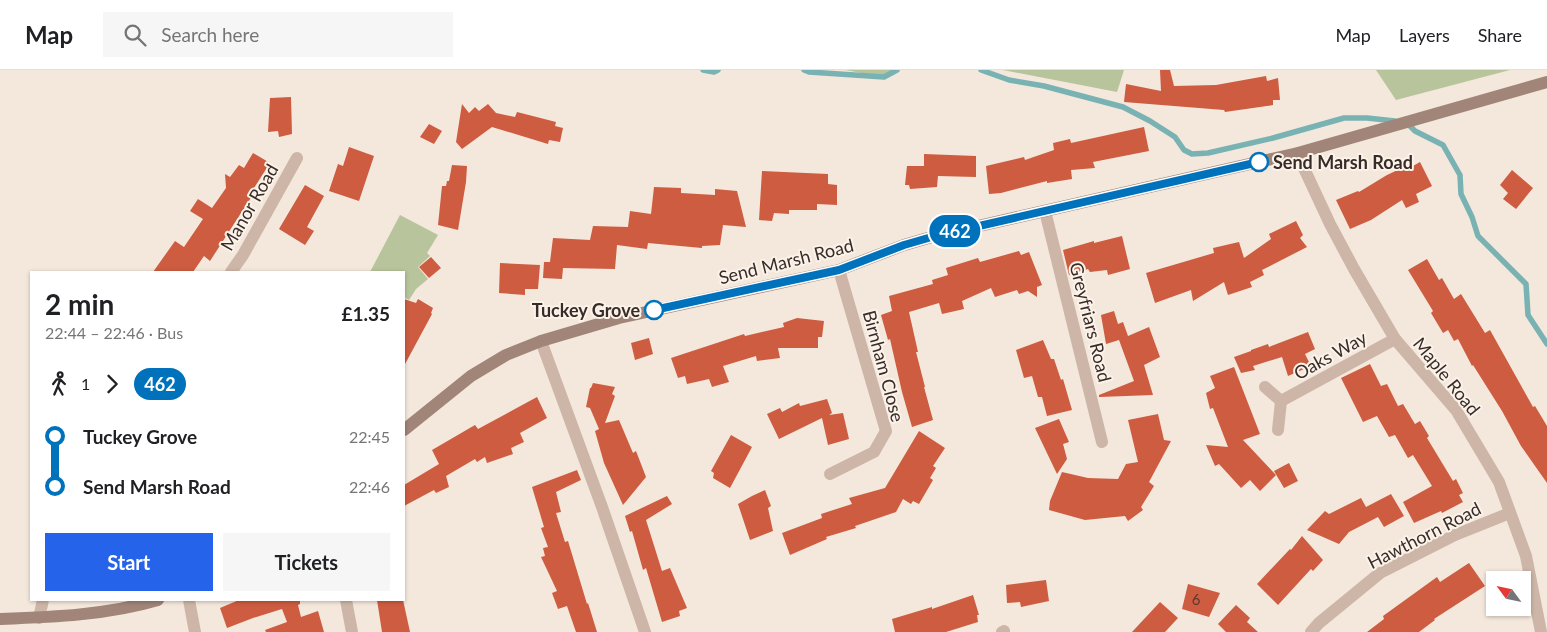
<!DOCTYPE html>
<html lang="en">
<head>
<meta charset="utf-8">
<style>
	:root { --surface:#fff; --page:#f6f6f6; --text:#202124; --muted:#757577; --line:#e0e0e0; --accent:#2563eb }
	body { margin:0; font-family:Lato,sans-serif; background:var(--page); color:var(--text); height:100vh; display:flex; flex-direction:column; font-size:19px; white-space:nowrap }
	* { box-sizing:border-box; margin:0 }
	p { font-size:16px; color:var(--muted) }
	.icon { flex:none; width:28px; height:28px; fill:none; stroke:currentColor; stroke-width:2; stroke-linecap:round; stroke-linejoin:round }
	.map { position:relative; flex:1; overflow:hidden }
	.sheet { position:absolute; left:30px; top:201px; width:375px; height:330px; display:flex; flex-direction:column; background:var(--surface); border-radius:0px; box-shadow:0 1px 4px #0004 }
	.sheet>* { flex:none }
	.badge { padding:0 10px; border-radius:16px; font-size:18px; line-height:32px }
	.needle { width:32px; rotate:303deg }
	.fabs { position:absolute; left:1486px; top:501px; display:grid; gap:10px }
	.fabs a { display:grid; place-items:center; width:45px; height:45px; border-radius:0px; background:var(--surface); box-shadow:0 1px 4px #0004; font-size:25px }
	.map>.badge { position:absolute; translate:-50% -50%; box-shadow:0 0 0 2px #fff }
	.legs { display:flex; align-items:center; gap:8px; height:55px; padding:0 15px; font-size:16px }
	.legs p { margin-inline-start:auto }
	.head { display:flex; align-items:center; justify-content:space-between; height:85px; padding:0 15px }
	h1 { font-size:28px; font-weight:700; line-height:38px }
	.action { display:flex; gap:10px; margin-top:auto; padding:10px 15px }
	.action a { flex:1; height:58px; border-radius:0px; background:var(--accent); color:#fff; font-size:20px; font-weight:700; line-height:58px; text-align:center }
	.action a+a { background:var(--page); color:var(--text) }
	ul { padding:0 15px; list-style:none }
	li { display:flex; align-items:center; gap:18px; height:50px; font-size:19px }
	li i { display:grid; place-items:center; width:8px; height:100%; margin:0 6px; background:currentColor }
	li i::after { content:''; width:12px; height:12px; margin:-6px; border:4px solid; border-radius:50%; background:var(--surface) }
	li p { margin-inline-start:auto }
	li:first-child i { background:linear-gradient(#0000 50%,currentColor 0) }
	li:last-child i { background:linear-gradient(currentColor 50%,#0000 0) }
	header { display:flex; align-items:center; gap:30px; box-sizing:border-box; height:70px; padding:0 25px; background:var(--surface); border-bottom:1px solid var(--line) }
	header strong { font-size:24px }
	nav { display:flex; gap:28px; margin-inline-start:auto; font-size:18px }
	.search { width:350px; height:45px; background:var(--page); display:flex; align-items:center; gap:12px; box-sizing:border-box; padding:0 18px; border-radius:0px; color:var(--muted); font-size:19px }
	.map>svg:first-child { display:block }
	.green { fill:#b8c49b }
	.lines { fill:none; stroke-linecap:round; stroke-linejoin:round }
	.stream { stroke:#79b2b2; stroke-width:5.5 }
	.building { fill:#cd5c40 }
	.minor { stroke:#cdb6a7; stroke-width:12 }
	.secondary { stroke:#a08578; stroke-width:12 }
	.line-1-casing { stroke:#fff; stroke-width:11 }
	.line-1 { stroke:#0072bc; stroke-width:8 }
	.stop-1-dot { fill:#fff; stroke:#0072bc; stroke-width:2.5 }
	.labels { text-anchor:middle; dominant-baseline:central; stroke-width:4; stroke-linejoin:round; paint-order:stroke }
	.number-label { font-size:15px; fill:#5d382e }
	.stop-label { font-size:18px; font-weight:bold; fill:#382c28; stroke:#fbf2e9; text-anchor:start }
	.street-label { font-size:18px; fill:#382c28; stroke:#fbf2e9 }
</style>
</head>
<body>
<header>
<strong>Map</strong>
<div class="search"><svg class="icon" aria-label="search" viewBox="0 0 24 24"><circle cx="10" cy="10" r="6"/><path d="M15 15l6 6"/></svg>Search here</div>
<nav><a>Map</a><a>Layers</a><a>Share</a></nav>
</header>
<div class="map">
<svg width="1547" height="562" viewBox="0 0 1547 562">
	<rect width="100%" height="100%" fill="#f4e7dc"/>
	<g class="green">
		<path d="M 845,0 L 896,0 L 883,7 Z"/>
		<path d="M 1003,0 L 1124,0 L 1117,22 Z"/>
		<path d="M 1376,0 L 1510,0 L 1396,30 Z"/>
		<path d="M 400,145 L 438,165 L 427,183 L 430,186 L 418,197 L 428,209 L 416,219 L 409,230 L 404,227 L 404,202 L 370,202 Z"/>
	</g>
	<g class="lines">
		<g class="stream">
			<path d="M 703,0 L 714,2 L 718,0"/>
			<path d="M 804,0 L 809,2 L 884,7 L 897,0"/>
			<path d="M 981,0 L 1009,10 L 1044,16 L 1123,37 L 1150,51 L 1175,67 L 1184,80 L 1192,84 L 1208,83 L 1273,68 L 1344,48 L 1367,48 L 1395,51"/>
			<path d="M 1407,53 L 1415,61 L 1443,75 L 1460,105 L 1461,124 L 1472,147 L 1478,166 L 1526,214 L 1528,245 L 1547,274"/>
		</g>
	</g>
	<g class="building">
		<path d="M 1160,0 L 1170,0 L 1174,16 L 1216,15 L 1266,6 L 1267,11 L 1278,8 L 1280,30 L 1273,30 L 1273,35 L 1225,42 L 1224,40 L 1124,32 L 1126,14 L 1161,21 Z"/>
		<path d="M 291,27 L 292,64 L 279,67 L 278,61 L 268,62 L 270,28 Z"/>
		<path d="M 462,34 L 469,43 L 475,37 L 479,41 L 488,34 L 496,43 L 515,47 L 517,42 L 556,52 L 555,56 L 563,58 L 560,72 L 549,70 L 548,74 L 492,57 L 462,79 L 456,72 Z"/>
		<path d="M 429,54 L 442,61 L 434,74 L 420,67 Z"/>
		<path d="M 1144,57 L 1149,81 L 1093,92 L 1095,98 L 1071,100 L 1072,109 L 1047,113 L 1047,111 L 1001,123 L 989,124 L 986,96 L 1024,87 L 1025,90 L 1054,80 L 1053,73 L 1070,69 L 1071,73 Z"/>
		<path d="M 349,77 L 374,86 L 359,131 L 329,121 L 338,94 L 343,96 Z"/>
		<path d="M 253,83 L 270,93 L 252,121 L 254,123 L 210,191 L 204,186 L 193,202 L 153,202 L 175,171 L 184,177 L 203,149 L 190,141 L 198,129 L 212,138 L 226,118 L 225,104 L 230,107 L 239,95 L 244,98 Z"/>
		<path d="M 924,84 L 976,86 L 976,107 L 938,106 L 937,117 L 910,119 L 909,115 L 905,115 L 907,96 L 924,96 Z"/>
		<path d="M 1420,92 L 1432,116 L 1416,124 L 1419,132 L 1406,138 L 1402,130 L 1371,150 L 1350,159 L 1336,130 L 1358,121 L 1359,122 L 1387,105 L 1402,98 L 1406,100 Z"/>
		<path d="M 452,95 L 467,96 L 466,112 L 458,160 L 438,155 L 442,116 L 446,116 L 447,111 L 449,111 Z"/>
		<path d="M 1512,100 L 1533,118 L 1516,139 L 1503,129 L 1508,123 L 1500,115 Z"/>
		<path d="M 762,101 L 828,104 L 828,114 L 837,115 L 837,135 L 817,134 L 817,140 L 789,140 L 789,144 L 774,143 L 772,151 L 759,150 Z"/>
		<path d="M 305,115 L 324,126 L 307,157 L 314,161 L 305,175 L 279,159 Z"/>
		<path d="M 654,117 L 681,118 L 681,123 L 715,125 L 715,119 L 737,121 L 746,157 L 723,155 L 720,175 L 702,176 L 702,178 L 648,173 L 647,179 L 617,175 L 615,199 L 563,198 L 562,209 L 543,208 L 544,192 L 550,192 L 553,168 L 590,170 L 593,156 L 628,157 L 630,141 L 651,144 Z"/>
		<path d="M 1296,151 L 1303,165 L 1300,168 L 1307,177 L 1262,200 L 1264,205 L 1250,212 L 1252,217 L 1228,225 L 1224,212 L 1193,231 L 1191,220 L 1155,233 L 1146,203 L 1214,183 L 1213,178 L 1239,172 L 1244,188 L 1271,169 L 1269,164 Z"/>
		<path d="M 1122,166 L 1130,199 L 1108,205 L 1107,200 L 1090,202 L 1088,199 L 1069,205 L 1063,180 L 1094,171 L 1094,173 Z"/>
		<path d="M 1019,181 L 1021,185 L 1029,182 L 1042,215 L 1037,217 L 1037,227 L 1028,221 L 1019,224 L 1017,220 L 995,227 L 991,218 L 962,231 L 964,239 L 942,244 L 939,233 L 909,242 L 918,282 L 916,282 L 925,317 L 924,317 L 933,350 L 912,357 L 902,322 L 890,269 L 888,270 L 881,245 L 892,241 L 889,226 L 933,214 L 932,210 L 948,205 L 946,198 L 978,188 L 980,192 Z"/>
		<path d="M 431,187 L 441,198 L 429,208 L 419,197 Z"/>
		<path d="M 1427,189 L 1439,210 L 1442,208 L 1454,229 L 1461,224 L 1485,263 L 1490,260 L 1533,337 L 1535,336 L 1547,356 L 1547,413 L 1521,376 L 1502,341 L 1473,295 L 1472,296 L 1458,269 L 1454,271 L 1448,260 L 1443,263 L 1431,243 L 1433,241 L 1408,200 Z"/>
		<path d="M 500,193 L 540,195 L 538,219 L 525,219 L 525,225 L 499,223 Z"/>
		<path d="M 404,229 L 416,233 L 418,229 L 433,238 L 431,243 L 432,244 L 404,296 Z"/>
		<path d="M 1114,241 L 1118,254 L 1123,252 L 1128,266 L 1149,257 L 1160,287 L 1144,295 L 1153,325 L 1099,327 L 1099,325 L 1134,311 L 1119,270 L 1106,274 L 1101,245 Z"/>
		<path d="M 797,248 L 824,251 L 822,267 L 818,267 L 818,278 L 778,278 L 780,288 L 757,291 L 756,286 L 723,296 L 729,312 L 712,317 L 709,309 L 687,314 L 685,306 L 678,308 L 671,288 L 744,264 L 745,266 L 784,257 L 783,253 Z"/>
		<path d="M 1308,262 L 1315,279 L 1305,284 L 1311,296 L 1288,306 L 1282,287 L 1253,296 L 1255,300 L 1241,303 L 1234,287 L 1251,281 L 1251,280 L 1268,274 L 1269,277 Z"/>
		<path d="M 649,268 L 653,284 L 635,290 L 631,273 Z"/>
		<path d="M 1043,270 L 1051,289 L 1054,289 L 1061,310 L 1063,309 L 1072,340 L 1047,346 L 1042,327 L 1038,327 L 1032,306 L 1024,308 L 1016,280 Z"/>
		<path d="M 1370,294 L 1381,316 L 1387,314 L 1398,336 L 1403,334 L 1415,354 L 1420,351 L 1429,366 L 1427,368 L 1453,411 L 1456,409 L 1463,423 L 1459,425 L 1463,432 L 1442,443 L 1441,441 L 1414,453 L 1403,432 L 1432,416 L 1413,385 L 1408,388 L 1395,365 L 1389,367 L 1377,346 L 1363,352 L 1341,308 Z"/>
		<path d="M 1234,297 L 1260,364 L 1243,370 L 1276,405 L 1260,421 L 1250,410 L 1241,418 L 1219,394 L 1215,396 L 1206,375 L 1228,377 L 1213,338 L 1210,339 L 1206,323 L 1215,318 L 1210,306 Z"/>
		<path d="M 593,313 L 615,317 L 612,324 L 615,326 L 605,353 L 619,350 L 633,383 L 636,381 L 646,407 L 623,435 L 604,393 L 595,361 L 599,359 L 590,338 L 586,337 L 590,318 L 591,318 Z"/>
		<path d="M 537,327 L 547,348 L 520,363 L 524,372 L 511,378 L 513,384 L 487,393 L 485,387 L 477,392 L 475,389 L 446,406 L 449,417 L 436,423 L 434,420 L 404,436 L 404,415 L 439,394 L 432,380 L 475,355 L 478,359 Z"/>
		<path d="M 827,329 L 832,343 L 829,345 L 843,343 L 849,369 L 828,375 L 822,348 L 779,369 L 767,344 L 780,338 L 782,342 L 799,333 L 800,336 Z"/>
		<path d="M 1158,344 L 1164,370 L 1171,371 L 1149,412 L 1154,416 L 1141,437 L 1143,440 L 1128,451 L 1125,446 L 1085,450 L 1049,440 L 1050,431 L 1062,402 L 1088,408 L 1118,409 L 1126,394 L 1138,392 L 1128,350 Z"/>
		<path d="M 1059,349 L 1069,372 L 1063,374 L 1067,389 L 1057,404 L 1035,358 Z"/>
		<path d="M 919,361 L 945,378 L 933,396 L 936,398 L 930,408 L 933,410 L 919,434 L 913,431 L 911,434 L 903,429 L 896,442 L 855,456 L 856,458 L 826,467 L 827,469 L 790,485 L 782,463 L 822,448 L 821,444 L 852,434 L 849,428 L 885,418 Z"/>
		<path d="M 731,365 L 752,377 L 730,418 L 713,408 L 714,403 L 711,401 Z"/>
		<path d="M 1289,393 L 1298,411 L 1284,418 L 1274,401 Z"/>
		<path d="M 577,400 L 581,410 L 556,422 L 561,442 L 556,443 L 565,472 L 568,471 L 587,534 L 588,533 L 597,562 L 576,562 L 567,536 L 558,539 L 552,523 L 557,521 L 541,487 L 545,486 L 543,478 L 548,477 L 541,458 L 544,457 L 532,417 Z"/>
		<path d="M 765,420 L 771,436 L 768,438 L 773,461 L 750,470 L 738,434 L 752,426 Z"/>
		<path d="M 1391,424 L 1404,446 L 1384,457 L 1378,447 L 1349,462 L 1339,474 L 1307,460 L 1325,441 L 1329,444 L 1361,428 L 1366,437 Z"/>
		<path d="M 667,426 L 672,434 L 646,450 L 662,501 L 670,498 L 687,538 L 679,541 L 680,546 L 662,552 L 646,498 L 643,500 L 632,461 L 630,462 L 625,446 Z"/>
		<path d="M 1302,466 L 1323,490 L 1313,501 L 1311,499 L 1278,535 L 1257,514 L 1290,479 L 1291,480 Z"/>
		<path d="M 1469,493 L 1485,516 L 1434,549 L 1435,550 L 1419,562 L 1367,562 L 1384,549 L 1383,546 L 1437,507 L 1440,512 Z"/>
		<path d="M 1046,510 L 1049,531 L 1021,537 L 1020,532 L 1007,533 L 1006,515 Z"/>
		<path d="M 1188,514 L 1220,523 L 1209,547 L 1182,539 Z"/>
		<path d="M 973,525 L 979,545 L 977,545 L 978,552 L 946,562 L 895,562 L 892,549 L 932,537 L 932,539 Z"/>
		<path d="M 239,530 L 300,530 L 300,534 L 298,535 L 301,547 L 318,541 L 324,562 L 266,562 L 265,560 L 287,552 L 282,539 L 253,548 L 227,558 L 220,538 Z"/>
		<path d="M 377,530 L 403,530 L 410,562 L 382,562 Z"/>
		<path d="M 1160,532 L 1178,548 L 1165,562 L 1132,562 Z"/>
		<path d="M 1236,535 L 1250,548 L 1247,552 L 1258,562 L 1226,562 L 1218,554 Z"/>
	</g>
	<g class="lines">
		<g class="minor">
			<path d="M 1298,83 L 1302,94 L 1330,154 L 1354,199 L 1395,269 L 1456,340 L 1499,412 L 1526,486 L 1541,562"/>
			<path d="M 1045,141 L 1102,372"/>
			<path d="M 231,202 L 243,185 L 297,88"/>
			<path d="M 541,271 L 602,437 L 645,562"/>
			<path d="M 1265,317 L 1281,331 L 1278,360"/>
			<path d="M 1281,331 L 1395,269"/>
			<path d="M 830,404 L 874,382 L 886,361 L 839,200"/>
			<path d="M 189,530 L 195,562"/>
			<path d="M 346,530 L 352,562"/>
			<path d="M 39,548 L 43,530"/>
			<path d="M 1002,562 L 1004,561"/>
			<path d="M 1311,562 L 1319,553 L 1380,503 L 1455,465 L 1510,443"/>
		</g>
		<g class="secondary">
			<path d="M 404,360 L 471,306 L 506,285 L 541,271 L 619,248 L 839,200 L 904,175 L 935,166 L 1298,83 L 1547,12"/>
			<path d="M 0,549 C 53,547 107,545 158,530"/>
		</g>
	</g>
	<g class="lines">
		<g class="line-1-casing">
			<path id="line-1" d="M 654,240 L 839,200 L 904,175 L 935,166 L 1259,92"/>
		</g>
		<use href="#line-1" class="line-1"/>
	</g>
	<g class="stop-1-dot">
		<circle cx="1259" cy="92" r="9"/>
		<circle cx="654" cy="240" r="9"/>
	</g>
	<g class="labels">
		<g class="number-label">
			<text x="1196" y="529">6</text>
		</g>
		<g class="stop-label">
			<text x="1273" y="92">Send Marsh Road</text>
			<text x="640" y="240" text-anchor="end">Tuckey Grove</text>
		</g>
		<g class="street-label">
			<text transform="translate(249 137) rotate(-60)">Manor Road</text>
			<text transform="translate(786 191) rotate(-14)">Send Marsh Road</text>
			<text transform="translate(1091 252) rotate(76)">Greyfriars Road</text>
			<text transform="translate(1330 285) rotate(-29)">Oaks Way</text>
			<text transform="translate(884 296) rotate(75)">Birnham Close</text>
			<text transform="translate(1447 306) rotate(51)">Maple Road</text>
			<text transform="translate(1424 465) rotate(-27)">Hawthorn Road</text>
		</g>
	</g>
</svg>
<div class="fabs">
<a><svg class="needle" viewBox="-14 -14 28 28"><path d="M0-13l5 13h-10z" fill="#e53935"/><path d="M0 13l5-13h-10z" fill="#757577"/></svg></a>
</div>
<b class="badge" style="left:955px;top:161px;background:#0072bc;color:#fff">462</b>
<section class="sheet">
<div class="head"><div><h1>2 min</h1><p>22:44 – 22:46 · Bus</p></div><b>£1.35</b></div>
<div class="legs"><svg class="icon" aria-label="walk" viewBox="0 0 24 24"><circle cx="13" cy="4" r="2"/><path d="M13 8l-2 6 4 7M11 14l-3 7M7 12l3-4h3l4 4"/></svg>1<svg class="icon" aria-label="forward" viewBox="0 0 24 24"><path d="M9 5l7 7-7 7"/></svg><b class="badge" style="background:#0072bc;color:#fff">462</b></div>
<ul>
<li><i style="color:#0072bc"></i><b>Tuckey Grove</b><p>22:45</p></li>
<li><i style="color:#0072bc"></i><b>Send Marsh Road</b><p>22:46</p></li>
</ul>
<div class="action"><a>Start</a><a>Tickets</a></div>
</section>
</div>
</body>
</html>
